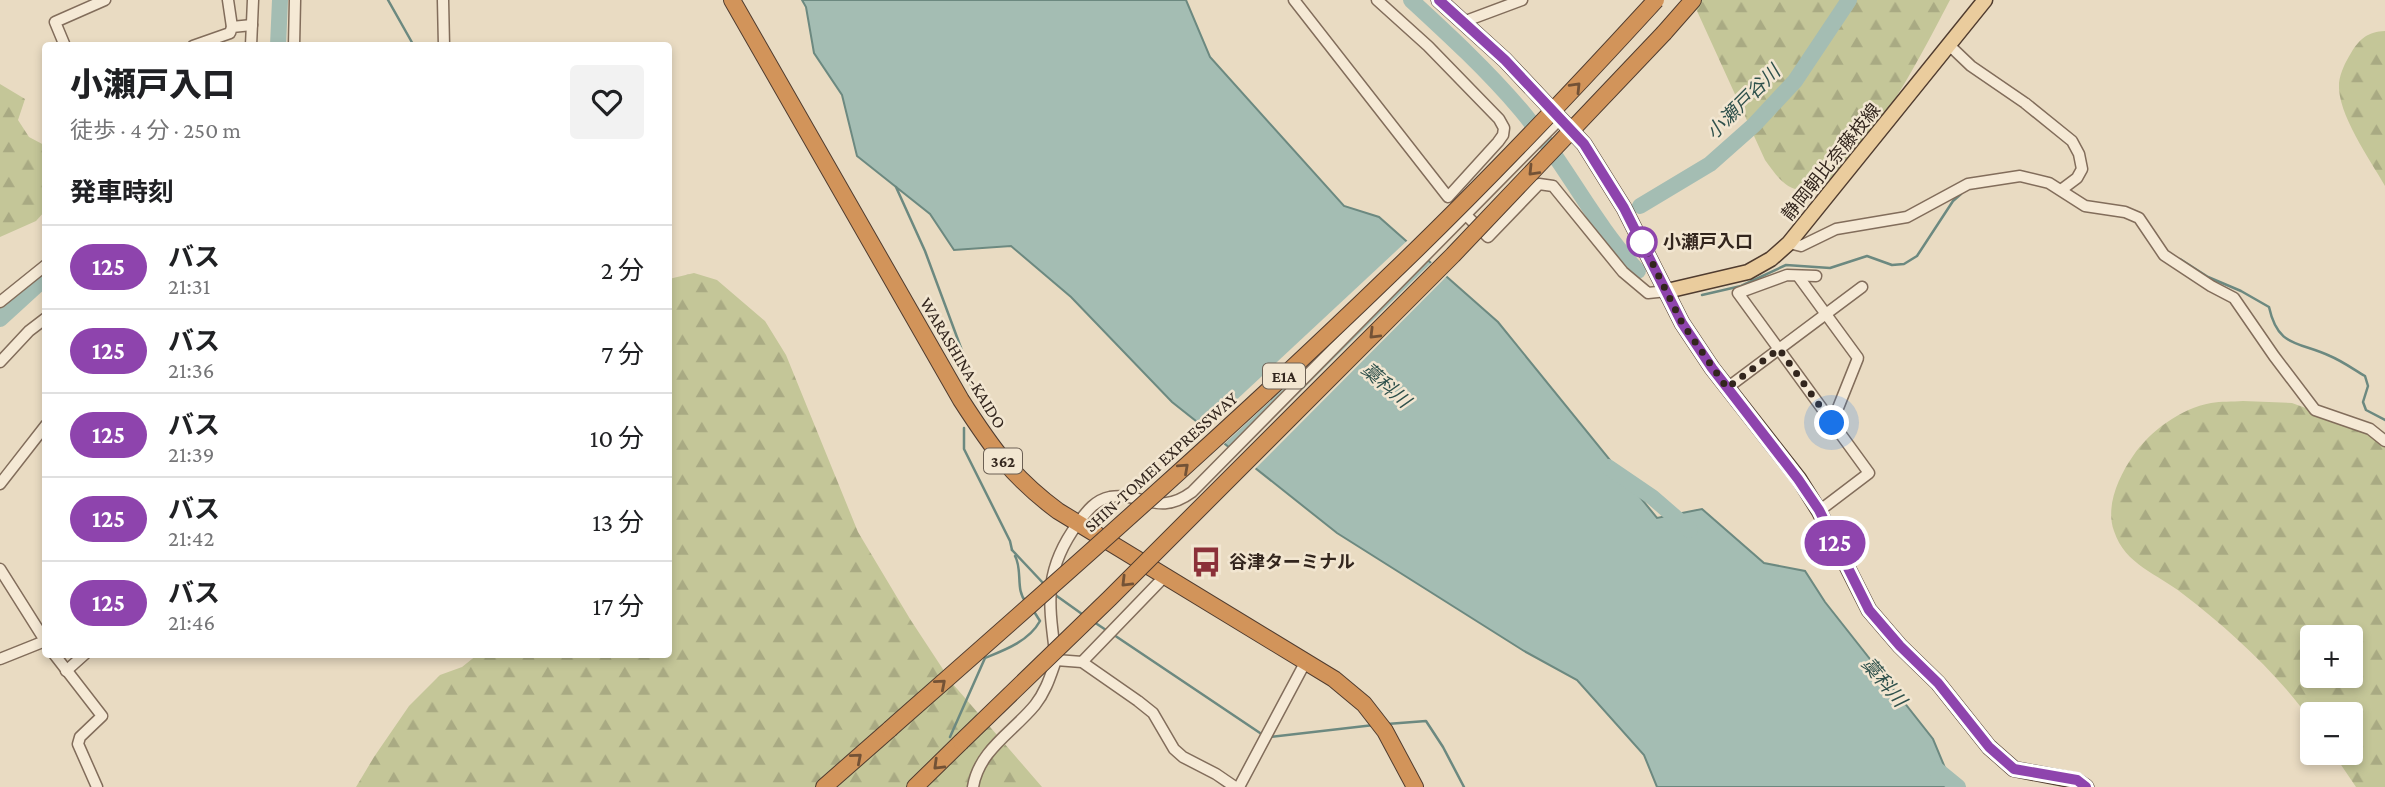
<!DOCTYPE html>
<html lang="ja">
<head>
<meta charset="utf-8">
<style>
	:root { --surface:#fff; --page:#f2f2f2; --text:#202124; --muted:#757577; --line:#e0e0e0 }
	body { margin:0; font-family:"Crimson Pro","Noto Sans JP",serif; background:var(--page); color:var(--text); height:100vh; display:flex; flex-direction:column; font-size:26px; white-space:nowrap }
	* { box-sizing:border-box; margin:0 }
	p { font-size:23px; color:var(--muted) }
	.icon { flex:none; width:38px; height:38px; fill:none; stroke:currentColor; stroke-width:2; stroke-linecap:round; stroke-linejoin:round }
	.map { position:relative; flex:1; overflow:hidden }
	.panel { position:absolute; left:42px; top:42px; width:630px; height:616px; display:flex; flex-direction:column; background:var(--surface); border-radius:7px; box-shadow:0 4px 10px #0003 }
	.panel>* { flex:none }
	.badge { padding:0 14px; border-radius:23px; font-size:24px; line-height:46px }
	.controls { position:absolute; left:2300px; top:625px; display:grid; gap:14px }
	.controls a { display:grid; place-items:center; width:63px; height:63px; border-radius:7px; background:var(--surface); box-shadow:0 4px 10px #0003; font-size:35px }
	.you { position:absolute; width:35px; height:35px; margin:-18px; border:5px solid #fff; border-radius:50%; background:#1a73e8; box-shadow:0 0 0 10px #1a73e833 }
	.map>.badge { position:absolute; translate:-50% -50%; box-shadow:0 0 0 4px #fff }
	h2 { padding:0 28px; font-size:26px; line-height:63px }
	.round { display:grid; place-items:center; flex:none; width:74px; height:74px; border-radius:7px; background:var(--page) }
	.head { display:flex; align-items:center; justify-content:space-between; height:119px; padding:0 28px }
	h1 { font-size:33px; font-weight:800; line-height:52px }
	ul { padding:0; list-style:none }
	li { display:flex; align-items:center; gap:21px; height:84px; padding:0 28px; border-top:2px solid var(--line) }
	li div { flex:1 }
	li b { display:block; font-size:26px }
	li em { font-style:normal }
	li .badge { min-width:77px; font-weight:700; text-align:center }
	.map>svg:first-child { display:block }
	.forest { fill:url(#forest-firs); fill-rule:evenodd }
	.water { fill:#a4bdb3; stroke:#6c8980; stroke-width:2 }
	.pier { fill:#e9dbc2 }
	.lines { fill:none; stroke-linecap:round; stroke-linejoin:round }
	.stream { stroke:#6c8980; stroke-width:2.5 }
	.river { stroke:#a4bdb3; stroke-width:16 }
	.minor-casing { stroke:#826d5b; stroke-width:13 }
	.major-casing { stroke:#503c2f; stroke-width:17 }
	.highway-casing { stroke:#503c2f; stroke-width:18 }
	.minor { stroke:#f5e9d5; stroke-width:10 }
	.major { stroke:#eacc9d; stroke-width:14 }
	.highway { stroke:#d2945a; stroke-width:16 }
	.highway-bridge-casing { stroke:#503c2f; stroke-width:18; stroke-linecap:butt }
	.highway-bridge { stroke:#d2945a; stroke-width:16 }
	.oneway { stroke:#735236 }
	.line-casing { stroke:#fff; stroke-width:16 }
	.line { stroke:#8e44ad; stroke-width:10 }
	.walk { stroke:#33261e; stroke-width:7; stroke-dasharray:0 12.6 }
	.stop-dot { fill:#fff; stroke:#8e44ad; stroke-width:3.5 }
	.labels { text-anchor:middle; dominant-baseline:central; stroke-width:5; stroke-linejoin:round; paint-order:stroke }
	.shield { fill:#f2e6d1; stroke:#6c6054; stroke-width:2 }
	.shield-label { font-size:16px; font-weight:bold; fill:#33261e }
	.street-label { font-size:18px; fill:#33261e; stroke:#f2e6d1 }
	.stop-label { font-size:18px; font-weight:bold; fill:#33261e; stroke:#f2e6d1; text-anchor:start }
	.poi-label { font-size:18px; font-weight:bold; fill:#33261e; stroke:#f2e6d1; text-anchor:start }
	.water-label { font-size:19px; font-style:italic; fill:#2f514c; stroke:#f2e6d1 }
</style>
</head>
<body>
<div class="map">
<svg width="2385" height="787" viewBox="0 0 2385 787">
	<defs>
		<pattern id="forest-firs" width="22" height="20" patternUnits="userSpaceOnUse" patternTransform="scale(1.75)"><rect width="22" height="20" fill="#c4c698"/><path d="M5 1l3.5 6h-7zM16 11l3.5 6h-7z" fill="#a9aa83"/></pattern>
	</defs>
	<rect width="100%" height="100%" fill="#e9dbc2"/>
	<g class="forest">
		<path d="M 1692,0 L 1950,0 C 1927,43 1855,191 1801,190 C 1784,189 1774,172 1765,160 Z"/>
		<path d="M 2385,31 L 2385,186 C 2370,159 2337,114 2339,83 C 2340,73 2346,61 2351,53 C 2360,38 2368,32 2385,31 Z"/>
		<path d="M 0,84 L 25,99 L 18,120 L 29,137 L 46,146 L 45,211 L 36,221 L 0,237 Z"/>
		<path d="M 694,273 L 717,280 L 765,321 L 786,355 L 858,532 L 910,619 L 952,683 L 1042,787 L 356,787 L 374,757 L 409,706 L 440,675 L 462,667 L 477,655 L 668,654 L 669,279 Z"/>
		<path d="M 2243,401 L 2292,403 L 2385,437 L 2385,787 L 2356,787 L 2333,753 L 2350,752 L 2350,714 L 2312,714 L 2312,722 C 2279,675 2229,629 2183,594 C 2158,574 2125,565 2114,531 C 2105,506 2119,476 2133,456 C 2149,432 2181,408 2211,403 C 2221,401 2232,402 2243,401 ZM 2312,637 L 2350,637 L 2350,676 L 2312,676 Z"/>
	</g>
	<path class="water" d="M 802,0 L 1186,0 L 1210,57 L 1344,206 L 1379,217 L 1498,322 L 1657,518 L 1702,509 L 1764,563 L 1805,571 L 1825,602 L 1933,739 L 1953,787 L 1657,787 L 1644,755 L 1577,680 L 1524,651 L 1337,533 L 1172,402 L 1071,297 L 1011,246 L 954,250 L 930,214 L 857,156 L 842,95 L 814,53 L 806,7 Z"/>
	<g class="pier">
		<path d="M 1409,239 L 1426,254 L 1398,282 L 1222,446 L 1203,431 Z"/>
		<path d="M 1434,260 L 1449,274 L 1253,471 L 1235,456 Z"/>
	</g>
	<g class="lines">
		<g class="stream">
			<path d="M 388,0 L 414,46"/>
			<path d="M 896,187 L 925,251 L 964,356 L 973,393"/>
			<path d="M 2180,259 L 2208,277 L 2241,291 L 2269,307 C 2278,348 2298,341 2330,356 C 2342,361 2353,369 2365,376 L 2368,386 L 2363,402 L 2366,410 L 2385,420"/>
			<path d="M 1702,295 L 1741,286 L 1786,265 L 1830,268 L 1867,256 L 1892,265 L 1904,264 L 1917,256 L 1953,201 L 1961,194"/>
			<path d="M 964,428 L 964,449 L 1010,541 L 1012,550"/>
			<path d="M 1012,550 L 1044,584"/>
			<path d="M 1015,556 C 1023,570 1015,590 1026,602"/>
			<path d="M 1054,594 L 1082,614"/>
			<path d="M 1094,622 L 1109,632"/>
			<path d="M 1114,635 L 1263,735"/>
			<path d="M 1387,724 L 1426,721 L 1443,747 L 1464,787"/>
			<path d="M 950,737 L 985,658 C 1005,650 1029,641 1040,621 L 1033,610"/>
			<path d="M 1269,737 L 1374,725"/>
		</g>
		<g class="river">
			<path d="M 1411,0 C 1449,35 1487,70 1521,110 C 1564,161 1593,223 1638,271"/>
			<path d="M 278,46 L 280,0"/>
			<path d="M 1640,206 L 1710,164 L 1754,125 L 1795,81 L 1849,0"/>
			<path d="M 0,319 L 46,277"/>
			<path d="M 1608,467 L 1652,497 L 1690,530"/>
			<path d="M 1936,769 L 1958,787"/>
		</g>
		<g class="minor-casing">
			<g id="minor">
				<path d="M 228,0 L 232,27"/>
				<path d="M 443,0 L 444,46"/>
				<path d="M 1294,0 L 1448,197 L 1498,142 L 1503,135 L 1504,128 L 1499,119 L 1428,46 L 1377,0"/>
				<path d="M 1463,22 L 1522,0"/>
				<path d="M 1949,45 L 1971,66 L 2025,103 L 2072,141 L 2079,154 L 2082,169 L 2077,178 L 2061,190"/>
				<path d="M 65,46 L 55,22 L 105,0"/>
				<path d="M 193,46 L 230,33 L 232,27 L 252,25"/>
				<path d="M 251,46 L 253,0"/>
				<path d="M 294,46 L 295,0"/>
				<path d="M 1463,212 L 1488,237 L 1539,184 L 1553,186 L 1623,272 L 1648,293 L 1667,291"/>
				<path d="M 1789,243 L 1801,246 L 1836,229 L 1907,217 L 1968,184 L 2020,176 L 2049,183 L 2085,206 L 2125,212 L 2139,218 L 2164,255 L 2211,286 L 2234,298 L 2274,356 L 2315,410 L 2370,429 L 2385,441"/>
				<path d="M 1798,276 L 1858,358 L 1832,423"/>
				<path d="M 1816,276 L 1787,275 L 1738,293 L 1869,473 L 1819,511"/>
				<path d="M 0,302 L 46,265"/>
				<path d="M 0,362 L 29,331 L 46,318"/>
				<path d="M 1727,388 L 1862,287"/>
				<path d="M 0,484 L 46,425"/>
				<path d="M 0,569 L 46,642"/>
				<path d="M 54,654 L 102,716 L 80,737 L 78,744 L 97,787"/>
				<path d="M 0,659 L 45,641"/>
				<path d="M 1082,662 L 1166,575"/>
				<path d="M 66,671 L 85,654"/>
				<path d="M 973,787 C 979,750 1013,732 1035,705 C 1046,691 1050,677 1056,660"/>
				<path d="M 1235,787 L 1216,774 L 1183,757 L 1174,749 L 1153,713 L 1138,701 L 1082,662 L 1056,660 C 1049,604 1042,572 1078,523 C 1087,511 1095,500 1110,497 C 1143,492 1158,517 1192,492 L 1561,118"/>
				<path d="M 1239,787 L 1306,661"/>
			</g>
		</g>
		<g class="major-casing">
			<g id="major">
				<path d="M 1439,0 L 1505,60 L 1584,144 L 1624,208 L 1682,323 L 1712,368 L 1799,479 L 1819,511 L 1869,610 L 1900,646 L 1938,683 L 1989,747 L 2014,769 L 2077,781 L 2086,787"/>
				<path d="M 1667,291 L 1748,272 L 1771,259 L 1789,243 L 1985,0"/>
			</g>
		</g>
		<g class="highway-casing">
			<g id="highway">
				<path d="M 732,0 L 961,400 C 992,448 1012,477 1058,511 L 1334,679 L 1364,704 L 1385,731 L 1415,787"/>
				<path d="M 1664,33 L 1693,0"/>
				<path d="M 824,787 L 890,729"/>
				<path d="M 915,787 L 961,742"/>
			</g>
		</g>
		<use href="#minor" class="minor"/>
		<use href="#major" class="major"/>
		<use href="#highway" class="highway"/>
		<g class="highway-bridge-casing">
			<g id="highway-bridge">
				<path d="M 890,729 C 1059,580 1228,432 1390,275 C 1482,187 1570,94 1656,0"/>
				<path d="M 961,742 L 1110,598 L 1453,255 L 1664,33"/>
			</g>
		</g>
		<use href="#highway-bridge" class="highway-bridge"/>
	</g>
	<defs><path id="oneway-chevron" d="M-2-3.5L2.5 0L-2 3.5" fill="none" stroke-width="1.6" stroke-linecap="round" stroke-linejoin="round" transform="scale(1.75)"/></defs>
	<g class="oneway">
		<use href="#oneway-chevron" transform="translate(1576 87) rotate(-46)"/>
		<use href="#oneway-chevron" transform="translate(1533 171) rotate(134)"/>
		<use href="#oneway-chevron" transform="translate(1374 334) rotate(135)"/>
		<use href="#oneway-chevron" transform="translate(1184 468) rotate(-42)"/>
		<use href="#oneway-chevron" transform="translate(1126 582) rotate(135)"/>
		<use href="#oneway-chevron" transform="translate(941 684) rotate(-41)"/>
		<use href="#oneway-chevron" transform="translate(857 758) rotate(-41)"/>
		<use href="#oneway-chevron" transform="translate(938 765) rotate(136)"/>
	</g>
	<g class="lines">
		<g class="line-casing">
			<path id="line" d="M 1439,0 L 1505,60 L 1584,144 L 1624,208 L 1682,323 L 1712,368 L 1798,479 L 1819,510 L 1869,610 L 1900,646 L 1938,683 L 1989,747 L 2014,769 L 2077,780 L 2086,787"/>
		</g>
		<use href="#line" class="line"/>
		<path class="walk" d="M 1642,242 L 1682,323 L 1727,388 L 1779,349 L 1832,423"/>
	</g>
	<defs>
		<g id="bus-bare" transform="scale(2.415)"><path d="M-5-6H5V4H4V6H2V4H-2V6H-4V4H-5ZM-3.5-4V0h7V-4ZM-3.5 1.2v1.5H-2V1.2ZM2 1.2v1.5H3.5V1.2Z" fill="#8b3139" stroke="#f2e6d1" stroke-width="2.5" paint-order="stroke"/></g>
	</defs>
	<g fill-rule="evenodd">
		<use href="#bus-bare" x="1206" y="562"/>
	</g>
	<circle class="stop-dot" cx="1642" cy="242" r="14"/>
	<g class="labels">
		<g class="shield">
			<rect x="1263" y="363.5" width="42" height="25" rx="5"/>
			<rect x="984" y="448.5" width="38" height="25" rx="5"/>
		</g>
		<g class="shield-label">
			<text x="1284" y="376">E1A</text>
			<text x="1003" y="461">362</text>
		</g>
		<g class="street-label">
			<text transform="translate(1831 162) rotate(-51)">静岡朝比奈藤枝線</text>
			<text transform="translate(963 363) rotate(59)">WARASHINA-KAIDO</text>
			<text transform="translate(1161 462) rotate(-42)">SHIN-TOMEI EXPRESSWAY</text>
		</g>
		<g class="stop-label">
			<text x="1663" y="242">小瀬戸入口</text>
		</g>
		<g class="poi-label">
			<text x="1229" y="562">谷津ターミナル</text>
		</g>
		<g class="water-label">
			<text transform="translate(1743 102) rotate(-45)">小瀬戸谷川</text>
			<text transform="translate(1386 385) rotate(41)">藁科川</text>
			<text transform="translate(1884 682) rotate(50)">藁科川</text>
		</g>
	</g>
</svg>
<div class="controls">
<a>+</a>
<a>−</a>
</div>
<div class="you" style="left:1832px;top:423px"></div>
<b class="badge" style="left:1835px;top:543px;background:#8e44ad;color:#fff">125</b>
<section class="panel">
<div class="head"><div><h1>小瀬戸入口</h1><p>徒歩 · 4 分 · 250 m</p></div><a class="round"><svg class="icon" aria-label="heart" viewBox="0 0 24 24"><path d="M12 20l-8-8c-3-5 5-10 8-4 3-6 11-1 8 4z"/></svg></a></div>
<h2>発車時刻</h2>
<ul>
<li><span class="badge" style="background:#8e44ad;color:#fff">125</span><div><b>バス</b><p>21:31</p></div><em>2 分</em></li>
<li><span class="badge" style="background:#8e44ad;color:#fff">125</span><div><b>バス</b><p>21:36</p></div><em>7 分</em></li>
<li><span class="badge" style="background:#8e44ad;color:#fff">125</span><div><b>バス</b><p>21:39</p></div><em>10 分</em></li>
<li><span class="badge" style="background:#8e44ad;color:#fff">125</span><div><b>バス</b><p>21:42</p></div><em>13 分</em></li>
<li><span class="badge" style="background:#8e44ad;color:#fff">125</span><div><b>バス</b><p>21:46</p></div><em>17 分</em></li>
</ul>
</section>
</div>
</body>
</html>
